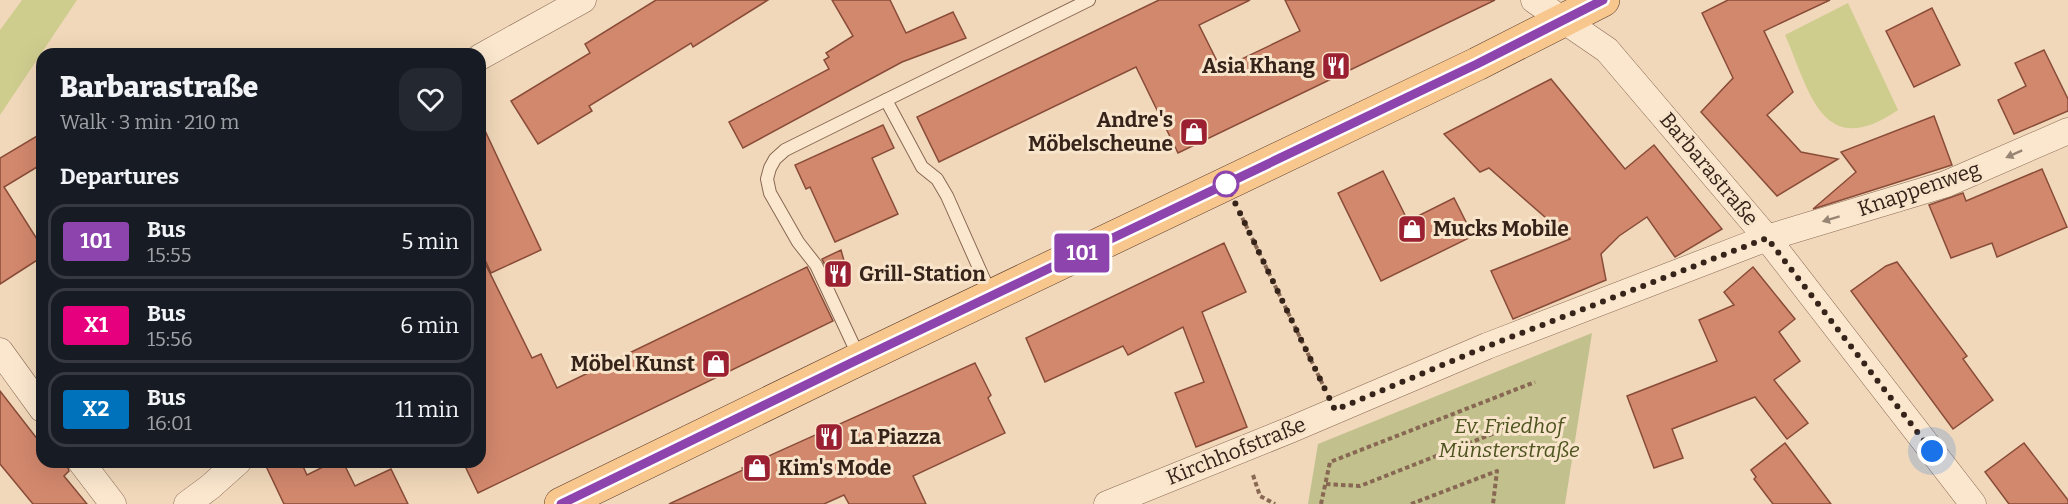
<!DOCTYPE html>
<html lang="en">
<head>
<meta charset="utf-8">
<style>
	:root { --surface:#171b24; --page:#242831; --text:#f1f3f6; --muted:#9ea1a6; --line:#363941 }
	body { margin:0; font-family:Bitter,serif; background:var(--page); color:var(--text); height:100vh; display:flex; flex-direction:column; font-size:22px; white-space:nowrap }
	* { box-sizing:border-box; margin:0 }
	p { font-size:20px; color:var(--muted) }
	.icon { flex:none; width:33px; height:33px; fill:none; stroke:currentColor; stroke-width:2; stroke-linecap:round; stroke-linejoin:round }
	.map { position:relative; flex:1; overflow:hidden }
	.details { position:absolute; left:36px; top:48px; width:450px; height:420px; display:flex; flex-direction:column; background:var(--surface); border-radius:18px; box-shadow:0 6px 24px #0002 }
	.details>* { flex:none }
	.badge { padding:0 12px; border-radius:4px; font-size:21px; line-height:39px }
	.you { position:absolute; width:30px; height:30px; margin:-15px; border:4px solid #fff; border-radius:50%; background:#1a73e8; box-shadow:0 0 0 9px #1a73e833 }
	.map>.badge { position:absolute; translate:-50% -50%; box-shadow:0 0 0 3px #fff }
	h2 { padding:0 24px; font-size:22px; line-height:54px }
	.round { display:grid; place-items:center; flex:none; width:63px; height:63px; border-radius:18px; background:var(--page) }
	.summary { display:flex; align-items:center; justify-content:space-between; height:102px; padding:0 24px }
	h1 { font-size:28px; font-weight:800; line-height:45px }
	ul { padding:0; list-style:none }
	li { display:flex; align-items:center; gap:18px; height:75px; margin:0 12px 9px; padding:0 12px; border:3px solid var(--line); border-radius:18px }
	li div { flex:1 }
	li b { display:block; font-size:22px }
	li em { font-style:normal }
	li .badge { min-width:66px; font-weight:700; text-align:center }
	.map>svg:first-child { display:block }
	.green { fill:#cfcd8e }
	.cemetery { fill:#c2c18e }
	.building { fill:#d2886d; stroke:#894c38; stroke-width:1.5 }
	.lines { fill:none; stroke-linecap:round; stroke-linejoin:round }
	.service-casing { stroke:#886853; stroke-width:14 }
	.minor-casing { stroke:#886853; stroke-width:27 }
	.primary-casing { stroke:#553729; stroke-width:34 }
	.path { stroke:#886853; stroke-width:4; stroke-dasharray:4.5 3; stroke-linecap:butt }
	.service { stroke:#fbe7ce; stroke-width:12 }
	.minor { stroke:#fbe7ce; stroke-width:26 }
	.primary { stroke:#f8c78e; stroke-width:33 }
	.oneway { fill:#988574 }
	.line-casing { stroke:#fff; stroke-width:14 }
	.line { stroke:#8e44ad; stroke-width:9 }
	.walk { stroke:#36231a; stroke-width:6; stroke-dasharray:0 10.8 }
	.stop-dot { fill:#fff; stroke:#8e44ad; stroke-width:3 }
	.labels { text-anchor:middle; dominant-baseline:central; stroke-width:6; stroke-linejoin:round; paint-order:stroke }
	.poi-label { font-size:21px; font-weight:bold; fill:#36231a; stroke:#f8e4ca; text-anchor:start }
	.street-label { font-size:21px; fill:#36231a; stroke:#f8e4ca }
	.park-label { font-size:21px; font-style:italic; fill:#4e541f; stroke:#f8e4ca }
</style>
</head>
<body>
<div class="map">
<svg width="2068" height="504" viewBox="0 0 2068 504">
	<rect width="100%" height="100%" fill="#f1d8ba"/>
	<g class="green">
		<path d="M 22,0 L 77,0 L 0,115 L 0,30 Z"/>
		<path d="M 1848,3 L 1898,110 C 1822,162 1810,92 1785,35 Z"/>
	</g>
	<path class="cemetery" d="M 1592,333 L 1565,504 L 1308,504 L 1318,444 Z"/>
	<g class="building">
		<path d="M 656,0 L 768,0 L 693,47 L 691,43 L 589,106 L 592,111 L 538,144 L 511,101 L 590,53 L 585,44 Z"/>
		<path d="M 832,0 L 890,0 L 906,33 L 953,12 L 966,38 L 902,62 L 743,148 L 729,122 L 829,69 L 824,60 L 829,57 L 826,53 L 853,36 Z"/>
		<path d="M 1159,0 L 1250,0 L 1199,25 L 1221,69 L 1300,31 L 1285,0 L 1495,0 L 1178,153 L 1136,67 L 939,162 L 917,117 Z"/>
		<path d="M 1728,0 L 1830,0 L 1764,31 L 1793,92 L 1767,115 L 1801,152 L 1838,159 L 1777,196 L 1701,112 L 1733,78 L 1702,13 Z"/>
		<path d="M 1932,8 L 1960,65 L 1914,87 L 1886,31 Z"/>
		<path d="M 2044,50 L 2068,99 L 2068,111 L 2014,134 L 1998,100 L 2026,86 L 2015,63 Z"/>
		<path d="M 1551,79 L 1625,169 L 1654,145 L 1722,229 L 1675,257 L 1647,217 L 1619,236 L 1601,254 L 1606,280 L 1513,319 L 1491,271 L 1570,239 L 1489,168 L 1480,172 L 1444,134 Z"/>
		<path d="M 1934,116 L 1952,165 L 1813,209 L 1856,172 L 1841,152 Z"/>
		<path d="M 480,120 L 541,250 L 491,273 L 480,249 Z"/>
		<path d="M 883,125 L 894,148 L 872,158 L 898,214 L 835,242 L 810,187 L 806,189 L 795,165 Z"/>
		<path d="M 42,133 L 42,164 L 4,187 L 42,247 L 42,257 L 0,284 L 0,158 Z"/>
		<path d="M 2042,169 L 2067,227 L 1997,257 L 1992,243 L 1951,258 L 1929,205 L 1963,193 L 1966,201 Z"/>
		<path d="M 1383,171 L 1408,221 L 1454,198 L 1473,236 L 1381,281 L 1338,193 Z"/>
		<path d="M 1224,243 L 1246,292 L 1202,312 L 1247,427 L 1196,447 L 1175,393 L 1204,382 L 1183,327 L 1128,355 L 1123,346 L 1045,382 L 1026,338 Z"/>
		<path d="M 841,250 L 850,282 L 835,286 L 822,259 Z"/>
		<path d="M 480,253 L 532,358 L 541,354 L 557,388 L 807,267 L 833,321 L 478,493 L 463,462 L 480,462 Z"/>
		<path d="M 1897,262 L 1967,356 L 1963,359 L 1993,400 L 1953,429 L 1851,291 L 1886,266 Z"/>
		<path d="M 1753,267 L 1795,319 L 1779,332 L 1800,361 L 1774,380 L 1808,423 L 1787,439 L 1755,397 L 1672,429 L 1683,458 L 1654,468 L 1627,396 L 1717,361 L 1699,320 L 1734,305 L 1724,292 Z"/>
		<path d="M 975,363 L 991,395 L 988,398 L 1005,433 L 913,476 L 926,504 L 849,504 L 844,495 L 824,504 L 669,504 L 743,470 L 742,468 Z"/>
		<path d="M 0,391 L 42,445 L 42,462 L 66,462 L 69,471 L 64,476 L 87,504 L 33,504 L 0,464 Z"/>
		<path d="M 1785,443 L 1831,504 L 1773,504 L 1754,479 L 1756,477 L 1751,470 Z"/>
		<path d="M 2024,443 L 2068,500 L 2068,504 L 2009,504 L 1985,472 Z"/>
		<path d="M 264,462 L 301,462 L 307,475 L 333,462 L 343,462 L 355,486 L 391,469 L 408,504 L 284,504 Z"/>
	</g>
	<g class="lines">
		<g class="service-casing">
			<g id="service">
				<path d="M 991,295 L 947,196 L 937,179 L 922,167 L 886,100 L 1089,0"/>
				<path d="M 859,357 L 816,265 L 798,242 L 770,193 L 767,179 L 770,168 L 775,159 L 785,150 L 886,100"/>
			</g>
		</g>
		<g class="minor-casing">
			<g id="minor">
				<path d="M 1534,0 L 1607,50 L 1767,238 L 1973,504"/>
				<path d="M 480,57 L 583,0"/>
				<path d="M 0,351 L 42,409"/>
				<path d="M 81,462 L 113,504"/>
				<path d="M 187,504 L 210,487 L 238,462"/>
				<path d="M 1107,504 L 1290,430 L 1487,346 L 1767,238 L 1946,184 L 2068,131"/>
			</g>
		</g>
		<g class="primary-casing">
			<path id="primary" d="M 561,504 L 853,362 L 1477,64 L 1603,0"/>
		</g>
		<g class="path">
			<path d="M 1239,211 L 1323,385"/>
			<path d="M 1253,475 L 1260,496 L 1275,504"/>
			<path d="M 1326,484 L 1360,486 L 1520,423"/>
			<path d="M 1321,504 L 1330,462 L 1535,382"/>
			<path d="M 1411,504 L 1497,471 L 1493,504"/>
		</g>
		<use href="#service" class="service"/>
		<use href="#minor" class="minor"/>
		<use href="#primary" class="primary"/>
	</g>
	<defs><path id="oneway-solid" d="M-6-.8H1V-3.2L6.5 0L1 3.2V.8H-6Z" transform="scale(1.5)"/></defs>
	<g class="oneway">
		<use href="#oneway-solid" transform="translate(2014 154) rotate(156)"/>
		<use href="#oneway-solid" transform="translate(1831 219) rotate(163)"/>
	</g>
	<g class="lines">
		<g class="line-casing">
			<path id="line" d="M 561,504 L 853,362 L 1477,64 L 1603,0"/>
		</g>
		<use href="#line" class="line"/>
		<path class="walk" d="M 1226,184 L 1335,410 L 1488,346 L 1767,238 L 1932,451"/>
	</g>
	<defs>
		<g id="restaurant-square" transform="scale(1.5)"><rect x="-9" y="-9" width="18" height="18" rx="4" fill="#9b2032" stroke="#f8e4ca"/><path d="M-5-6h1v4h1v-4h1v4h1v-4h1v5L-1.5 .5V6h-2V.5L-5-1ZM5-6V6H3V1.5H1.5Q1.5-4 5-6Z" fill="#fff"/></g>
		<g id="shop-square" transform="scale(1.5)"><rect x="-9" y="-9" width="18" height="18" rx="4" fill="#9b2032" stroke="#f8e4ca"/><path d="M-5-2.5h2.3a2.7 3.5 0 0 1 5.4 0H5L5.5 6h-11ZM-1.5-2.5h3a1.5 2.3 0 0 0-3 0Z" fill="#fff"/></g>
	</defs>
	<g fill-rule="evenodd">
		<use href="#restaurant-square" x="1336" y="66"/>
		<use href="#shop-square" x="1194" y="132"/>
		<use href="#shop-square" x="1412" y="229"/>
		<use href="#restaurant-square" x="838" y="274"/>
		<use href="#shop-square" x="716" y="364"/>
		<use href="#restaurant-square" x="829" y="437"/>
		<use href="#shop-square" x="757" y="468"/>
	</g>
	<circle class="stop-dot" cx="1226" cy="184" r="12"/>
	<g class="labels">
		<g class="poi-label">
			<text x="1315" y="66" text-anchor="end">Asia Khang</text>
			<text x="1173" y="120" text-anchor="end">Andre's<tspan x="1173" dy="24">Möbelscheune</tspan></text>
			<text x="1433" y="229">Mucks Mobile</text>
			<text x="859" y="274">Grill-Station</text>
			<text x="695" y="364" text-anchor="end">Möbel Kunst</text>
			<text x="850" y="437">La Piazza</text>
			<text x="778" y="468">Kim's Mode</text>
		</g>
		<g class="street-label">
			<text transform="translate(1709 169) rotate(50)">Barbarastraße</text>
			<text transform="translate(1919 189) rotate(-19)">Knappenweg</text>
			<text transform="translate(1236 451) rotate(-22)">Kirchhofstraße</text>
		</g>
		<g class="park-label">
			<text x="1509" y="426">Ev. Friedhof<tspan x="1509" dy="24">Münsterstraße</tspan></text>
		</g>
	</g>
</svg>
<div class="you" style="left:1932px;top:451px"></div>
<b class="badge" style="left:1082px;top:253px;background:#8e44ad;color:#fff">101</b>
<section class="details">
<div class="summary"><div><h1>Barbarastraße</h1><p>Walk · 3 min · 210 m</p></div><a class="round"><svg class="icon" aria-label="heart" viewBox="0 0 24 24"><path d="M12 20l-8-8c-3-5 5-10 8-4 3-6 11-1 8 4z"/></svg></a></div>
<h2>Departures</h2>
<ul>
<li><span class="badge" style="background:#8e44ad;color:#fff">101</span><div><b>Bus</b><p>15:55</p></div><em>5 min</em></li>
<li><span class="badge" style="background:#e6007e;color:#fff">X1</span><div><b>Bus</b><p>15:56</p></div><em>6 min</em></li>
<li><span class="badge" style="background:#0072bc;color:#fff">X2</span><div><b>Bus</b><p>16:01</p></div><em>11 min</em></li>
</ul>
</section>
</div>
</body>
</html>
